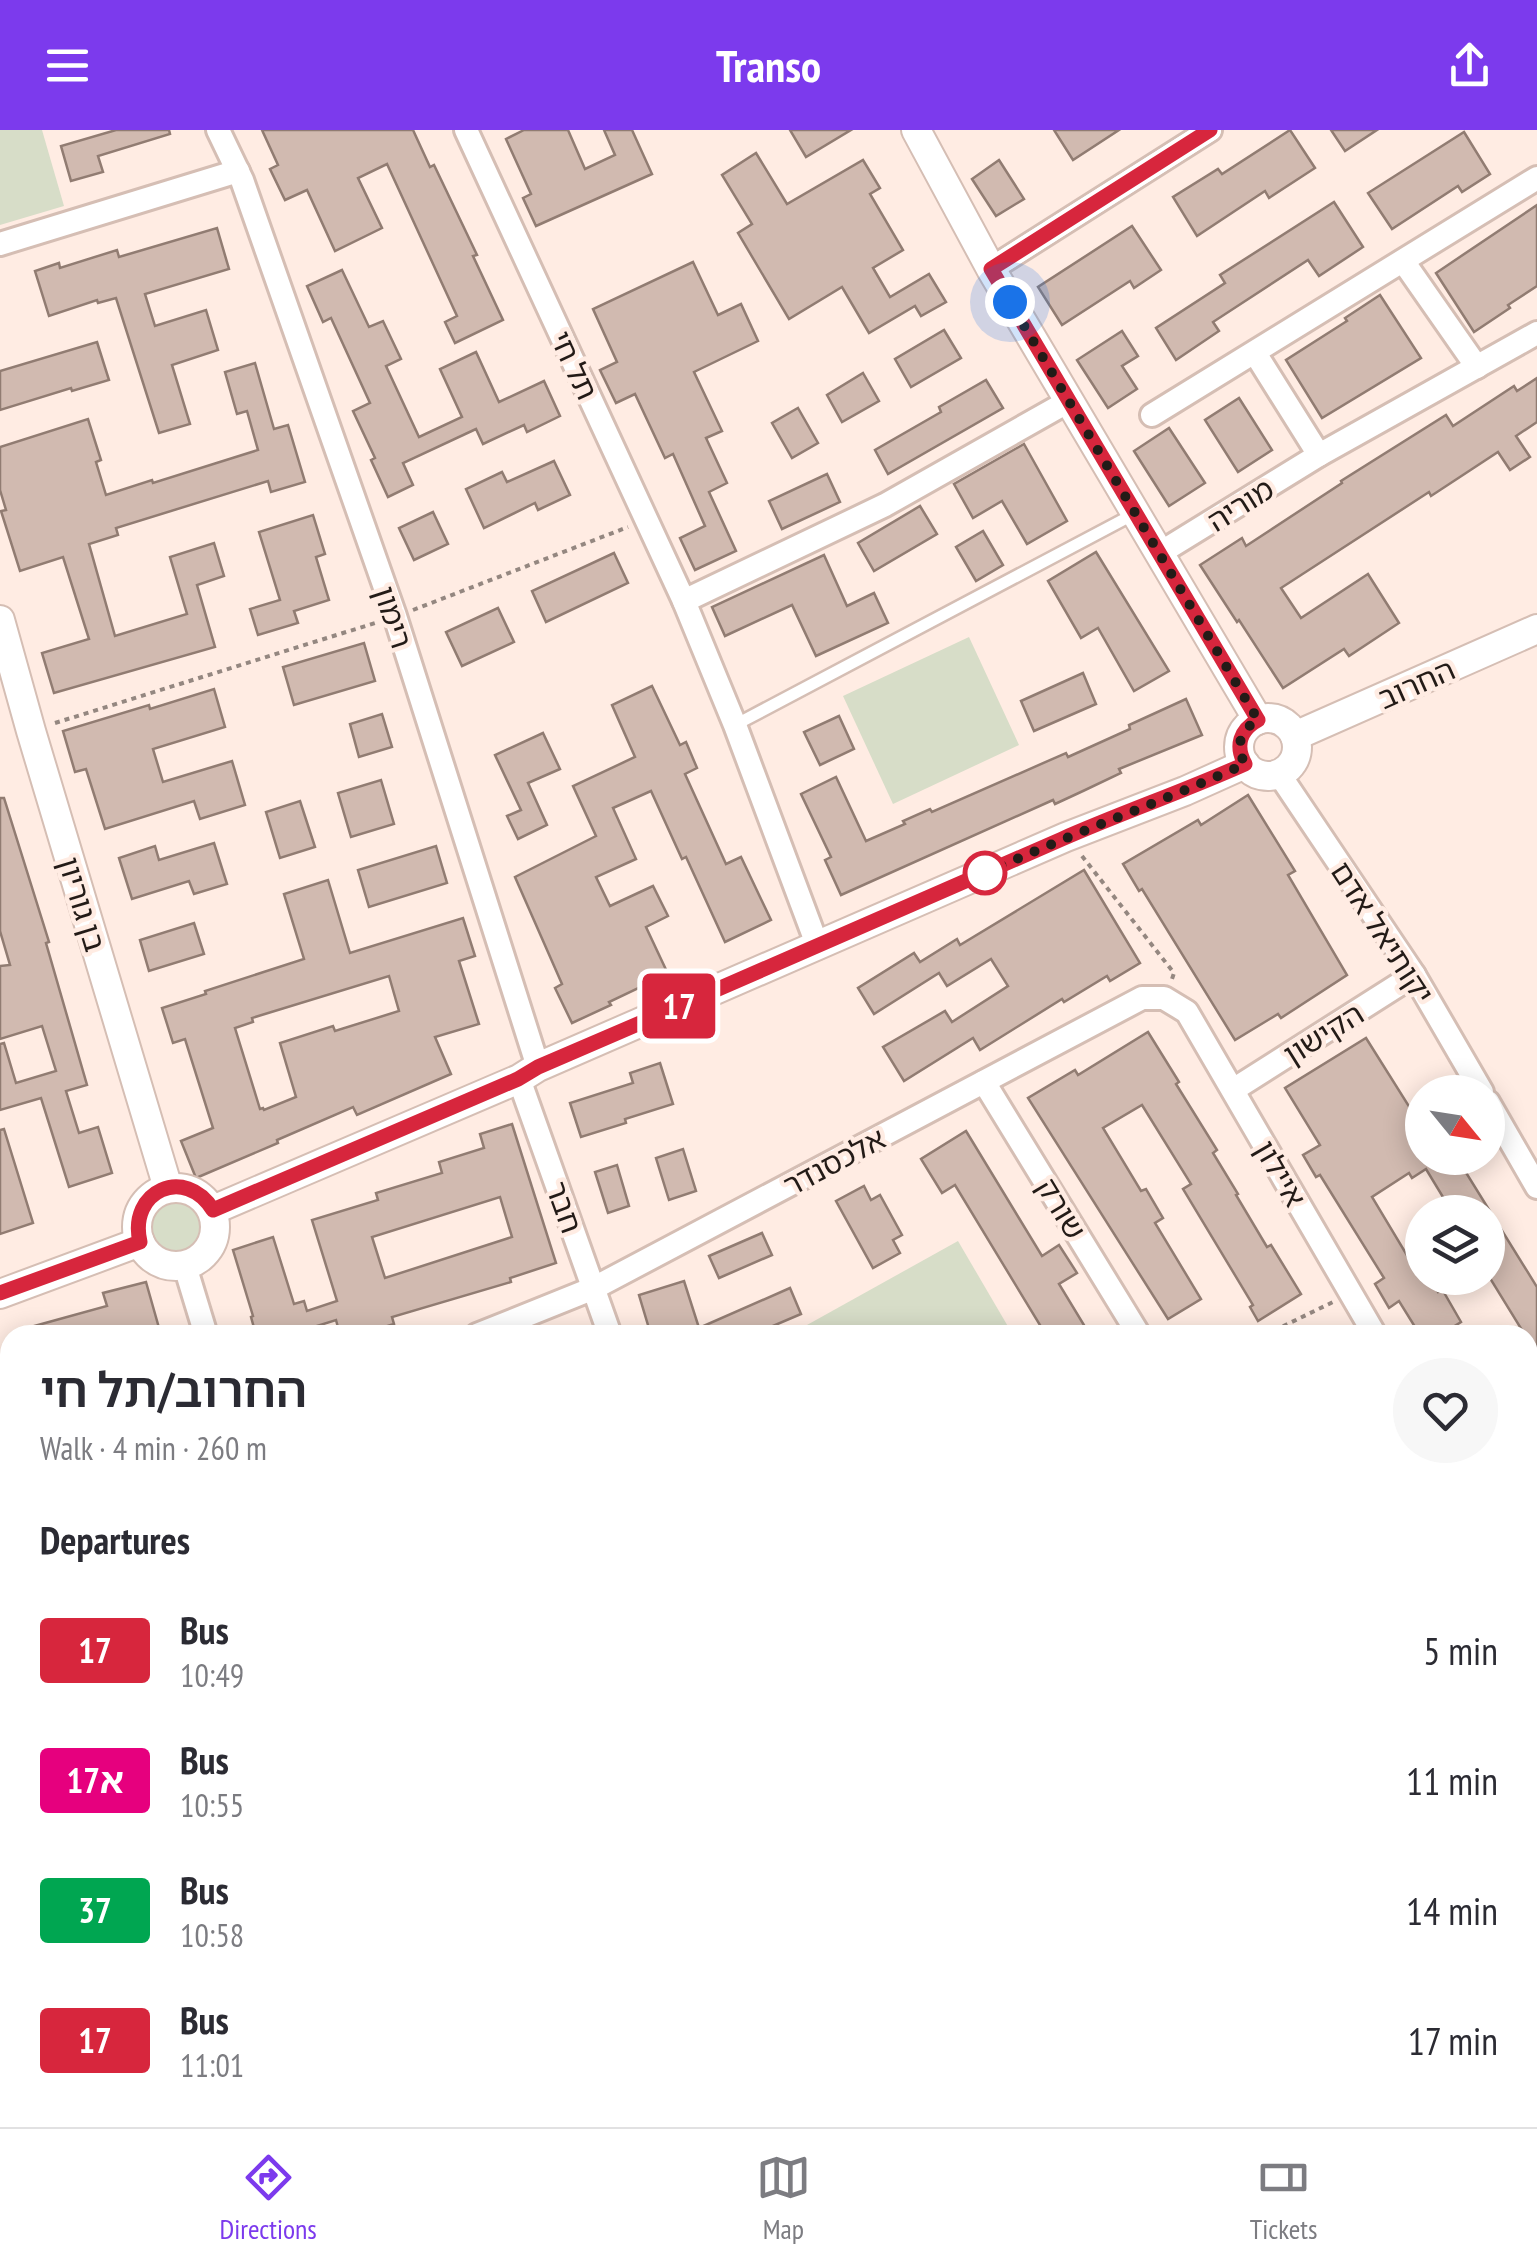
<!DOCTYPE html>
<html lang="en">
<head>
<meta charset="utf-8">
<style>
	:root { --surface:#fff; --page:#f7f7f7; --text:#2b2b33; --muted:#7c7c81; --line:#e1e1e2; --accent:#7c3aed }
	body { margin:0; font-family:"PT Sans Narrow","Noto Sans Hebrew",sans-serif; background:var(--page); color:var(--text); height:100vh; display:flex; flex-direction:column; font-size:38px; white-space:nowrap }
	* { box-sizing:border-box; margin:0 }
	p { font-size:32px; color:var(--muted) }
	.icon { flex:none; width:55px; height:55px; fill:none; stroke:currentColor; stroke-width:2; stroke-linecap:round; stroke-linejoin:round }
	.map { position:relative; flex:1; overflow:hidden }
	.drawer { position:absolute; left:0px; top:1195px; width:1538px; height:802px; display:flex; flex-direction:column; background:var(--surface); border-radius:30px 30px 0 0; box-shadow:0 5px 25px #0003 }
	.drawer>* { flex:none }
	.badge { padding:0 20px; border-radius:8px; font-size:35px; line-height:65px }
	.needle { width:65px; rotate:120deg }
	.tools { position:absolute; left:1405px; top:945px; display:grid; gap:20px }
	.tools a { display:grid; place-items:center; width:100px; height:100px; border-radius:50%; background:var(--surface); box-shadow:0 5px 25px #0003; font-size:50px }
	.you { position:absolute; width:50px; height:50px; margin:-25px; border:8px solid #fff; border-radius:50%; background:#1a73e8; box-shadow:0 0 0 15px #1a73e833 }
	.map>.badge { position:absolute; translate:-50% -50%; box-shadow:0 0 0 5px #fff }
	h2 { padding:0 40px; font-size:38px; line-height:90px }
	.round { display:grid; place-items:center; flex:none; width:105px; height:105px; border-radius:52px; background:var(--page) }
	.summary { display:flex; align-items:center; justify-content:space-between; height:170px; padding:0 40px }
	h1 { font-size:48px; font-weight:600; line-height:75px }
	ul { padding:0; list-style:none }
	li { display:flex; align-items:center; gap:30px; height:130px; padding:0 40px }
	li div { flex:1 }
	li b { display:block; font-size:38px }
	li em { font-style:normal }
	li .badge { min-width:110px; font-weight:700; text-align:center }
	header { display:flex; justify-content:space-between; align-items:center; height:130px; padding:0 40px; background:var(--accent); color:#fff; font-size:45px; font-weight:600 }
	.dock { display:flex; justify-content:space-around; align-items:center; height:140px; border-top:2px solid var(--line); background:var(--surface); font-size:28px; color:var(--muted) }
	.dock a { display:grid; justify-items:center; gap:5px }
	.dock .current { color:var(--accent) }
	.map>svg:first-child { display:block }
	.green { fill:#d7ddc8 }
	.building { fill:#d1bab0; stroke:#917c72; stroke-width:2.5; fill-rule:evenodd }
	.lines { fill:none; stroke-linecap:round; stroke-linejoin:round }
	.service-casing { stroke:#d5beb4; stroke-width:16 }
	.minor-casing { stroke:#d5beb4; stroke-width:28 }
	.tertiary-casing { stroke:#d5beb4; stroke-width:32 }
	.path { stroke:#948780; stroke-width:4; stroke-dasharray:5 5; stroke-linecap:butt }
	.service { stroke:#fff; stroke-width:11 }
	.minor { stroke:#fff; stroke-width:22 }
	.tertiary { stroke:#fff; stroke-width:28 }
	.line-casing { stroke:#fff; stroke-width:22 }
	.line { stroke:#d7263d; stroke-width:15 }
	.walk { stroke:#231b17; stroke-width:10; stroke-dasharray:0 18 }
	.stop-dot { fill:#fff; stroke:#d7263d; stroke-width:5 }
	.labels { text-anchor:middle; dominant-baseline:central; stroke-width:9; stroke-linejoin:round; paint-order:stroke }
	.street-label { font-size:30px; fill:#231b17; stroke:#ffece3 }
</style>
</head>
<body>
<header><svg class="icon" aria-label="menu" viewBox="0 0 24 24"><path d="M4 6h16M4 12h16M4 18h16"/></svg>Transo<svg class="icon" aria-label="share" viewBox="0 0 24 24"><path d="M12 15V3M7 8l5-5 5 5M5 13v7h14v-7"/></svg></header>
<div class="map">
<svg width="1537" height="1997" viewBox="0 0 1537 1997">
	<rect width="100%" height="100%" fill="#ffece3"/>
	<g class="green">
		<path d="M 0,0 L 42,0 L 64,76 L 0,95 Z"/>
		<path d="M 969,507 L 1019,615 L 893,674 L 843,566 Z"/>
		<circle cx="177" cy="1098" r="30"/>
		<path d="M 958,1111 L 1013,1205 L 789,1205 Z"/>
	</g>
	<g class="building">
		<path d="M 116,0 L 169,0 L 170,4 L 98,26 L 103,42 L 71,51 L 61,16 Z"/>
		<path d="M 262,0 L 413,0 L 430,37 L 434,35 L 477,125 L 473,126 L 503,190 L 455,213 L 445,192 L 457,186 L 387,34 L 358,48 L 382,98 L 335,121 L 307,60 L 285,70 L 270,39 L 278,35 Z"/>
		<path d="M 524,0 L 568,0 L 585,39 L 615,25 L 604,0 L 632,0 L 652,44 L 536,96 L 523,68 L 531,64 L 506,9 Z"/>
		<path d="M 790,0 L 851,0 L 806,27 Z"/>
		<path d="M 1054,0 L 1119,0 L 1073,30 Z"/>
		<path d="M 1290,0 L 1315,38 L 1269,68 L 1265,61 L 1197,106 L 1173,67 L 1218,39 L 1222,44 Z"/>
		<path d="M 1331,0 L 1377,0 L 1345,21 Z"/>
		<path d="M 1464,2 L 1490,44 L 1462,62 L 1458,56 L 1392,99 L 1368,63 Z"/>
		<path d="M 756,23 L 787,74 L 863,30 L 880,58 L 870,64 L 903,120 L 873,138 L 890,167 L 929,144 L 946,172 L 921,186 L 915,176 L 869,203 L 842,157 L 789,189 L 738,103 L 752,94 L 722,45 Z"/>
		<path d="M 999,30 L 1024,69 L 996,86 L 972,49 Z"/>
		<path d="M 1334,72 L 1363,117 L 1319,146 L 1308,130 L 1213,192 L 1219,201 L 1176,230 L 1156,198 L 1225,153 L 1220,145 Z"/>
		<path d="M 1537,75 L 1537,156 L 1508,175 L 1510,178 L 1474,202 L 1436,143 Z"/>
		<path d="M 1132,96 L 1161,140 L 1134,158 L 1130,151 L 1062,195 L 1038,157 Z"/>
		<path d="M 217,98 L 229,139 L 145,164 L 155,196 L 206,180 L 218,220 L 172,235 L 190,294 L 159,303 L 116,168 L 98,173 L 97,170 L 49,186 L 35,141 L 59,133 L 60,138 L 117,120 L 119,127 Z"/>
		<path d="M 693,132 L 718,185 L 741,174 L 758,211 L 694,242 L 722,301 L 706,308 L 727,353 L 709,362 L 736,421 L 695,440 L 680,408 L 705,396 L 673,324 L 665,328 L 635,264 L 616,273 L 600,240 L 617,232 L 593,179 Z"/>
		<path d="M 342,140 L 369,197 L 383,191 L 401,229 L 386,236 L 419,307 L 462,287 L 440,239 L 476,222 L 499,272 L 544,251 L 560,286 L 527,302 L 524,295 L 483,314 L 476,299 L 403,333 L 413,355 L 388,367 L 371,330 L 375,328 L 353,281 L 370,273 L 331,188 L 323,192 L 307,156 Z"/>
		<path d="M 1380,165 L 1421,228 L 1322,288 L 1286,230 L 1347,191 L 1345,188 Z"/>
		<path d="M 944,200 L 961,228 L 911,257 L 895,229 Z"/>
		<path d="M 1122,201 L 1138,226 L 1122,236 L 1137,259 L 1108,278 L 1077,230 Z"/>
		<path d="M 97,212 L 109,250 L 72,261 L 71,258 L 0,280 L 0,241 Z"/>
		<path d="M 255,233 L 274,299 L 288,295 L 305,352 L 271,362 L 268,351 L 116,398 L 118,405 L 89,414 L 115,506 L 187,484 L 170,427 L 214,413 L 224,446 L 197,455 L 215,517 L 54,563 L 42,523 L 89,509 L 63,427 L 20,441 L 1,381 L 6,380 L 0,360 L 0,317 L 88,289 L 101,330 L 96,332 L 106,365 L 152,350 L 153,353 L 258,320 L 247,281 L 237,284 L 225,242 Z"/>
		<path d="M 863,243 L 879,271 L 842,292 L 827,265 Z"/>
		<path d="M 1537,248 L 1537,292 L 1516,306 L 1530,327 L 1510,340 L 1498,322 L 1431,366 L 1429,362 L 1281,458 L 1301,488 L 1368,444 L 1399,493 L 1349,526 L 1344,519 L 1283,558 L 1239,490 L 1237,492 L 1200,435 L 1242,408 L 1246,416 L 1342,353 L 1341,351 L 1446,285 L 1453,296 L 1514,256 L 1517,261 Z"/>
		<path d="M 986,250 L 1003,278 L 888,344 L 875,320 L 941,282 L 939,277 Z"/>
		<path d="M 1239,268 L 1272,320 L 1238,342 L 1205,290 Z"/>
		<path d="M 798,278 L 818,313 L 792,328 L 772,293 Z"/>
		<path d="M 1169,298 L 1205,353 L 1169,376 L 1134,321 Z"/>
		<path d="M 1024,314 L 1067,391 L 1027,414 L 1002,371 L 973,388 L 954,354 Z"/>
		<path d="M 554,331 L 570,365 L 538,380 L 535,373 L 484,398 L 466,359 L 502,342 L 507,352 Z"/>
		<path d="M 827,344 L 840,372 L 782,399 L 769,371 Z"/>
		<path d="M 920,376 L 937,404 L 874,441 L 858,413 Z"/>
		<path d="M 433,382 L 448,414 L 414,430 L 399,398 Z"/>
		<path d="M 313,385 L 325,424 L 316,427 L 329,470 L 294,481 L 298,493 L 258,505 L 250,479 L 280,470 L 259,402 Z"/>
		<path d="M 983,401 L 1003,435 L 976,451 L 956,417 Z"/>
		<path d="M 1096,422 L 1169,541 L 1134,561 L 1098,498 L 1081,508 L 1048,451 Z"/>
		<path d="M 614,423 L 628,453 L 546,492 L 532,461 Z"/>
		<path d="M 824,425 L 847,476 L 874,463 L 888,493 L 816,526 L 792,475 L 725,506 L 712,477 Z"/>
		<path d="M 498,478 L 514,512 L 462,536 L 446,502 Z"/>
		<path d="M 364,513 L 375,551 L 294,575 L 283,537 Z"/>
		<path d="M 1083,543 L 1096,574 L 1034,601 L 1021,571 Z"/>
		<path d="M 652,556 L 680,615 L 686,612 L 697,638 L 685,644 L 726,734 L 741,727 L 771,790 L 725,812 L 686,727 L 682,729 L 651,661 L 613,678 L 636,729 L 596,747 L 610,776 L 653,756 L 668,786 L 646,797 L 668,844 L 609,872 L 611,875 L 572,893 L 555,858 L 562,854 L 515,747 L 596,706 L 573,656 L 635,627 L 612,575 Z"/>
		<path d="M 214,559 L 225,597 L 153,619 L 163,652 L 232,631 L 245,675 L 200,689 L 194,671 L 105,699 L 86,639 L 75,642 L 63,601 L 149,575 L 150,579 Z"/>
		<path d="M 1186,569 L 1202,605 L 1119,639 L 1121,643 L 1083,661 L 1055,674 L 1053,670 L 841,765 L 825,730 L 831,727 L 801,664 L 836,647 L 866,711 L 905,694 L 903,691 L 930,679 L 932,682 L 1066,623 L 1068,627 L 1130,599 L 1129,595 Z"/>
		<path d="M 382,584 L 392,617 L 359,627 L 350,594 Z"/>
		<path d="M 839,586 L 854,619 L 820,635 L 804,602 Z"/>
		<path d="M 543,603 L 560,639 L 528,653 L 547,695 L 518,709 L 507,686 L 521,680 L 495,625 Z"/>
		<path d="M 381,650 L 394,694 L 351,707 L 338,663 Z"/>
		<path d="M 1248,665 L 1295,741 L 1288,745 L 1347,845 L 1281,888 L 1278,884 L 1235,910 L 1142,759 L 1139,761 L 1123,734 L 1198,690 L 1201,695 Z"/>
		<path d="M 0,668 L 4,668 L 49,812 L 46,813 L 87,955 L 66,961 L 79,1003 L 98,997 L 112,1043 L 69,1057 L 41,968 L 0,980 L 0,914 L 4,913 L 16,953 L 56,941 L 42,896 L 0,909 L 0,836 L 10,835 L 0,801 Z"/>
		<path d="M 300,671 L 315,717 L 280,728 L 266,682 Z"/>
		<path d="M 214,713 L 227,754 L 194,764 L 189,751 L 132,769 L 119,728 L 155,716 L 159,730 Z"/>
		<path d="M 436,716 L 447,753 L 369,777 L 358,740 Z"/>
		<path d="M 1084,740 L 1140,833 L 1110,851 L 1107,846 L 1064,872 L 1062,869 L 980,920 L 973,908 L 904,951 L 883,917 L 945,881 L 952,892 L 1008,856 L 991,829 L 947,856 L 939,843 L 874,884 L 858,858 L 914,823 L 920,832 L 957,809 L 960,815 Z"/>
		<path d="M 328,750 L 350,823 L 463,788 L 475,826 L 459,831 L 479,894 L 435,907 L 451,944 L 357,985 L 353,977 L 277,1010 L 278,1013 L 196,1048 L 181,1011 L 213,998 L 185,909 L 173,913 L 162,878 L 206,864 L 205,861 L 304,829 L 284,764 ZM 389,846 L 399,881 L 335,901 L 333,896 L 280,913 L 296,967 L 264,980 L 263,978 L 260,979 L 235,898 L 253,892 L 252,888 Z"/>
		<path d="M 194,793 L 204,824 L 149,841 L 140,810 Z"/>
		<path d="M 1148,902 L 1179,952 L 1176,954 L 1217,1020 L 1213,1023 L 1238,1064 L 1236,1065 L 1267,1117 L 1271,1115 L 1301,1164 L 1258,1191 L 1250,1177 L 1253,1175 L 1183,1059 L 1191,1054 L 1142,975 L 1103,998 L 1141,1061 L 1146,1059 L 1163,1088 L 1155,1093 L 1201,1169 L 1168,1189 L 1028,968 L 1075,940 L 1078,945 Z"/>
		<path d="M 1366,908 L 1422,997 L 1422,1028 L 1457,1028 L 1537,1157 L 1537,1225 L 1528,1210 L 1528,1205 L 1525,1205 L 1488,1145 L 1488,1082 L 1452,1082 L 1426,1039 L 1412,1048 L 1409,1043 L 1372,1067 L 1411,1132 L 1417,1128 L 1422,1137 L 1422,1148 L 1429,1148 L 1438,1162 L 1442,1159 L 1461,1192 L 1440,1205 L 1420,1205 L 1399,1171 L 1389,1178 L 1375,1154 L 1384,1148 L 1320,1045 L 1316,1047 L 1303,1025 L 1320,1015 L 1285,958 Z"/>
		<path d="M 660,933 L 673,974 L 625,989 L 626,993 L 581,1007 L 570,973 L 633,953 L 630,943 Z"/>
		<path d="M 512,994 L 556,1133 L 510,1148 L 511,1152 L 392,1187 L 394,1194 L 359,1205 L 340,1205 L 336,1190 L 288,1205 L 256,1205 L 251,1187 L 253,1186 L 233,1120 L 273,1107 L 294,1174 L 304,1171 L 307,1181 L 337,1171 L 312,1090 L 378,1070 L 376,1063 L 442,1043 L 439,1032 L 484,1018 L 480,1004 ZM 500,1067 L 512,1107 L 385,1148 L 372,1107 Z"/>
		<path d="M 4,999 L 33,1093 L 0,1104 L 0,1000 Z"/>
		<path d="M 966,1001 L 1042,1126 L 1059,1115 L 1077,1143 L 1059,1154 L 1090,1205 L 1046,1205 L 955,1055 L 942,1063 L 921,1029 Z"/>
		<path d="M 683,1019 L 696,1061 L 669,1070 L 656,1028 Z"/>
		<path d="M 617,1035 L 629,1076 L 608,1083 L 595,1042 Z"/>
		<path d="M 864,1056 L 871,1070 L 880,1065 L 902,1105 L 893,1110 L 900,1123 L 873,1138 L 836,1071 Z"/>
		<path d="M 762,1103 L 772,1125 L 719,1148 L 709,1126 Z"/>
		<path d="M 684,1151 L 699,1198 L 790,1158 L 801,1184 L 752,1205 L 651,1205 L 639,1165 Z"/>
		<path d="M 146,1152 L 161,1205 L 21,1205 L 20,1200 L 107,1176 L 103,1163 Z"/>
	</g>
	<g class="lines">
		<g class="service-casing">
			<path id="service" d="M 735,595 L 1136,383"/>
		</g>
		<g class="minor-casing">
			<g id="minor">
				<path d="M 218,0 L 242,50 L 395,486 L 538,937"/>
				<path d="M 466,0 L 684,471 L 735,595 L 818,817"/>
				<path d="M 0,114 L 238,41"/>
				<path d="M 1403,131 L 1477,237"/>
				<path d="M 991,139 L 1210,0"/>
				<path d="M 1255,223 L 1319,325"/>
				<path d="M 1152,285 L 1537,48"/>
				<path d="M 1160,423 L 1319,325 L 1537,203"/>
				<path d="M 684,471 L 885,375 L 1069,271"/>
				<path d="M 1279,644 L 1414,845 L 1482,962"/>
				<path d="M 519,949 L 610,1205"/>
				<path d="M 984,952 L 1139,1205"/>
				<path d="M 1233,960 L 1414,845"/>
				<path d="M 1488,972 L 1537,1057"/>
				<path d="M 185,1136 L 206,1205"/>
				<path d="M 477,1205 L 594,1158 L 1142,868 L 1164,868 L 1187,882 L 1375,1205"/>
				<path d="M 0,1419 L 10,1417"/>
				<path d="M 0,1971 L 9,1997"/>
				<path d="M 201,1988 L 203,1997"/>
				<path d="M 445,1988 L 448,1997"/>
				<path d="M 534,1997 L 574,1988"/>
			</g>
		</g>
		<g class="tertiary-casing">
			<g id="tertiary">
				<path d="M 916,0 L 991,139 L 1258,590"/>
				<path d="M 0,490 L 31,601 L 168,1058"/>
				<circle cx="1268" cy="617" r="29"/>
				<path d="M 1295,606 L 1537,499"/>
				<circle cx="176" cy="1097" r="39"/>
				<path d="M 213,1080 L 519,949 L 538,937 L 1066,707 L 1185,661 L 1245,634"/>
				<path d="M 0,1164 L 140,1112"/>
			</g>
		</g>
		<g class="path">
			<path d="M 413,480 L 628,397"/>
			<path d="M 55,593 L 375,493"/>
			<path d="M 1082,726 L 1174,843 L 1172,849"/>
			<path d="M 1265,1205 L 1333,1172"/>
			<path d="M 0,1270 L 10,1304"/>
		</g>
		<use href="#service" class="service"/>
		<use href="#minor" class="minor"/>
		<use href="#tertiary" class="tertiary"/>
	</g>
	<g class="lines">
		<g class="line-casing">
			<path id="line" d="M 0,1163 L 140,1112 C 128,1061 185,1035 213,1080 L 518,949 L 538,937 C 713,862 887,785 1062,709 C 1123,682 1185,661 1245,634 C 1235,616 1240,600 1258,590 L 991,139 L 1210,0"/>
		</g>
		<use href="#line" class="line"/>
		<path class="walk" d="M 985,743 C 1071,704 1159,673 1245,634 C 1235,616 1240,600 1258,590 L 1010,172"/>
	</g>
	<circle class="stop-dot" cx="985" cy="743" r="20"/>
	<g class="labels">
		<g class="street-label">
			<text transform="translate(575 235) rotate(65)">תל חי</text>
			<text transform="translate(1240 374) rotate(-32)">מוריה</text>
			<text transform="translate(394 487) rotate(72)">רימון</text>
			<text transform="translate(1416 553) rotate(-24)">החרוב</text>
			<text transform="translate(83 774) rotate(73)">בן גוריון</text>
			<text transform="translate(1383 802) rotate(57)">יקותיאל אדם</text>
			<text transform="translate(1323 903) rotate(-32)">הקישון</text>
			<text transform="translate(834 1031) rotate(-28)">אלכסנדר</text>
			<text transform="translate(1281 1043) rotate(60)">איילון</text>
			<text transform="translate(565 1077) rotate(70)">חבר</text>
			<text transform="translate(1062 1078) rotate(59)">שורק</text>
		</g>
	</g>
</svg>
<div class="tools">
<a><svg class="needle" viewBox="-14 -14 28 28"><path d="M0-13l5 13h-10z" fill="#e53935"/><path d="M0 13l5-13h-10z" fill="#7c7c81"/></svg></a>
<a><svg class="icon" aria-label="layers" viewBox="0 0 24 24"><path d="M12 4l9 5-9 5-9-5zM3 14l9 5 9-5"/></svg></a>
</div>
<div class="you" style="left:1010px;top:172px"></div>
<b class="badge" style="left:679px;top:876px;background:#d7263d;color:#fff">17</b>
<section class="drawer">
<div class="summary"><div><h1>החרוב/תל חי</h1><p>Walk · 4 min · 260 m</p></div><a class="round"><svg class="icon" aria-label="heart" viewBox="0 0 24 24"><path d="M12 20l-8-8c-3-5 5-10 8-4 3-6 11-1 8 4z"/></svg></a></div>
<h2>Departures</h2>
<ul>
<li><span class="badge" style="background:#d7263d;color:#fff">17</span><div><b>Bus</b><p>10:49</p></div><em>5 min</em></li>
<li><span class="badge" style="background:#e6007e;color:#fff">17א</span><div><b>Bus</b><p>10:55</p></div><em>11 min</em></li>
<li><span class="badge" style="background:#00a651;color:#fff">37</span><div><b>Bus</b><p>10:58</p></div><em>14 min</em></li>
<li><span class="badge" style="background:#d7263d;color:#fff">17</span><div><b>Bus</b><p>11:01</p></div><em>17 min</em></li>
</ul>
</section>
</div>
<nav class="dock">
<a class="current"><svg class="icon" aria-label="directions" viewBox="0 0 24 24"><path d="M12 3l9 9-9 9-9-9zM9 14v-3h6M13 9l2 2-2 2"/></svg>Directions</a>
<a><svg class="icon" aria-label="map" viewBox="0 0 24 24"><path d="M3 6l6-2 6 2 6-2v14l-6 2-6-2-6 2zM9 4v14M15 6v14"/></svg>Map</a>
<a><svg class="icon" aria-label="tickets" viewBox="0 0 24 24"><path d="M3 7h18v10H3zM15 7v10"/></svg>Tickets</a>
</nav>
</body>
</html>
